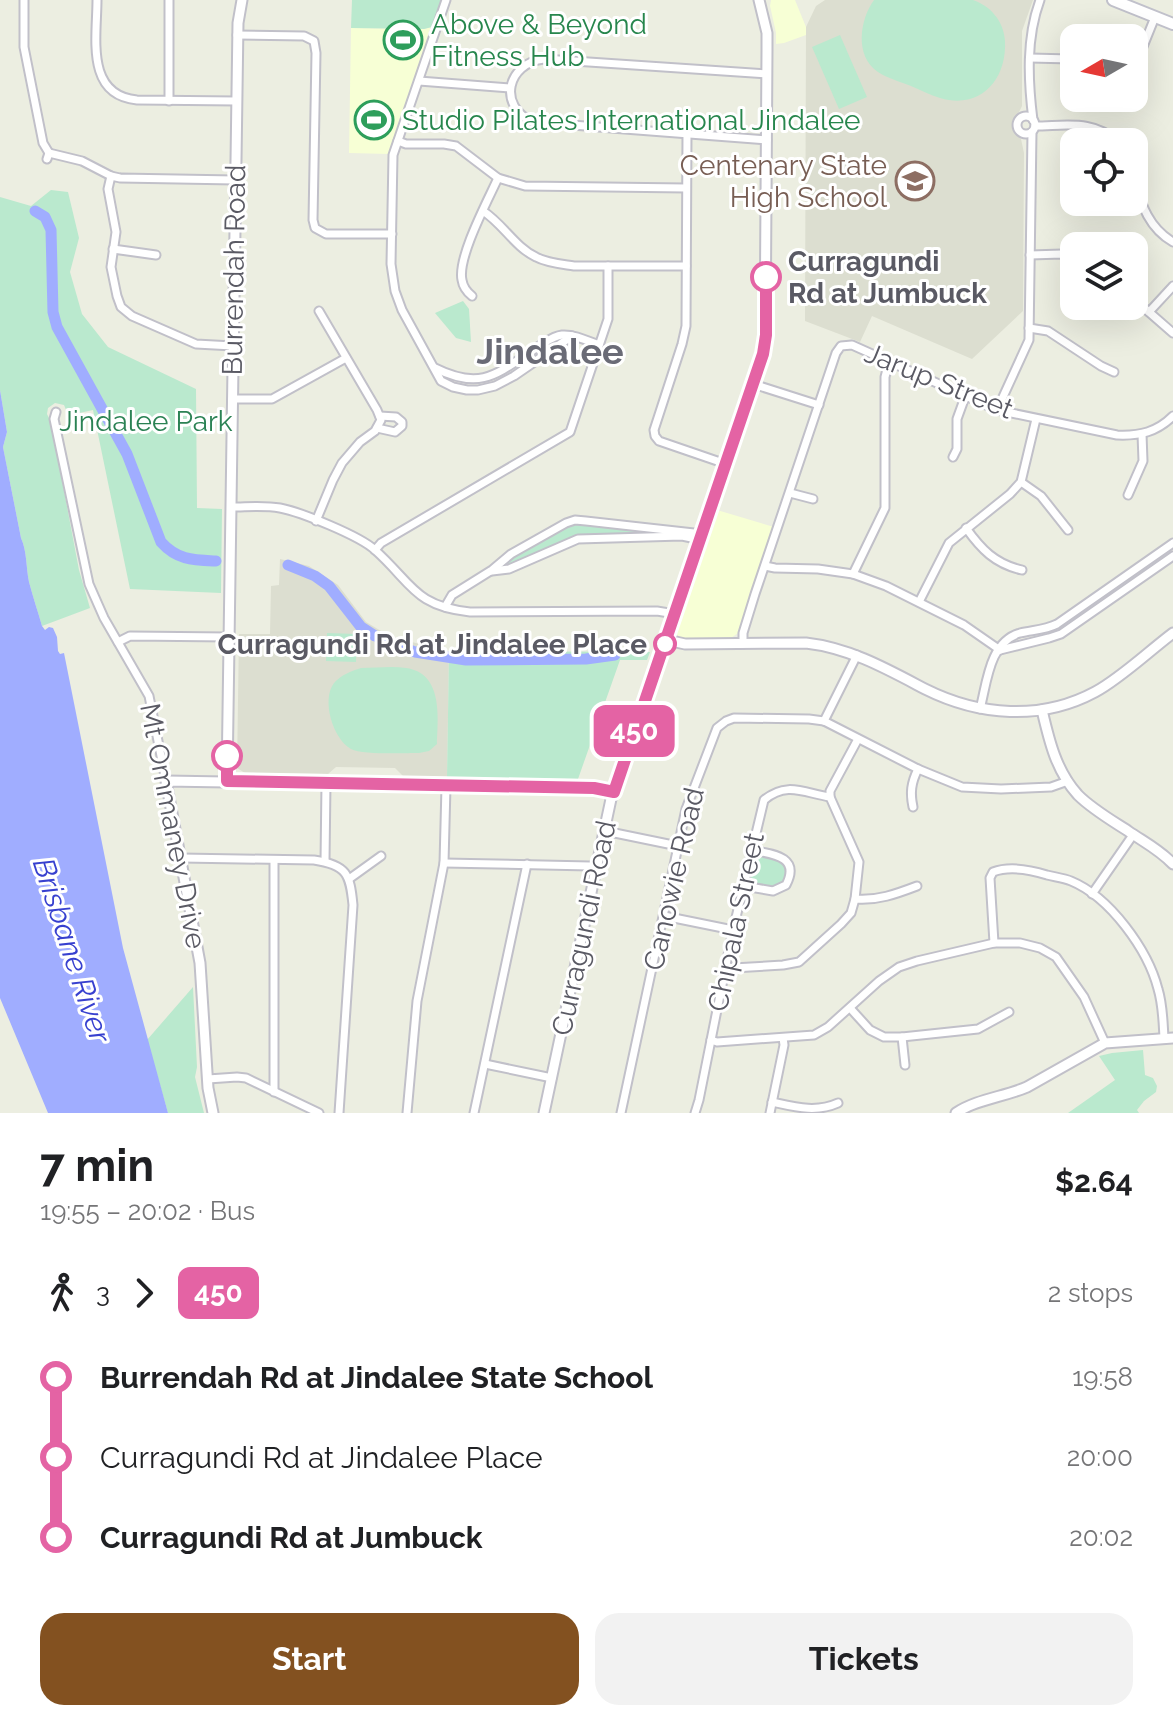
<!DOCTYPE html>
<html lang="en">
<head>
<meta charset="utf-8">
<style>
	:root { --surface:#fff; --page:#f2f2f2; --text:#202124; --muted:#757577; --accent:#835120 }
	body { margin:0; font-family:Raleway,sans-serif; background:var(--page); color:var(--text); height:100vh; display:flex; flex-direction:column; font-size:30px; white-space:nowrap }
	* { box-sizing:border-box; margin:0 }
	p { font-size:26px; color:var(--muted) }
	.icon { flex:none; width:44px; height:44px; fill:none; stroke:currentColor; stroke-width:2; stroke-linecap:round; stroke-linejoin:round }
	.map { position:relative; height:1113px; overflow:hidden }
	.side { display:flex; flex-direction:column; background:var(--surface); flex:1 }
	.side>* { flex:none }
	.badge { padding:0 16px; border-radius:12px; font-size:28px; line-height:52px }
	.needle { width:52px; rotate:261deg }
	.tools { position:absolute; left:1060px; top:24px; display:grid; gap:16px }
	.tools a { display:grid; place-items:center; width:88px; height:88px; border-radius:16px; background:var(--surface); box-shadow:0 8px 32px #0002; font-size:40px }
	.map>.badge { position:absolute; translate:-50% -50%; box-shadow:0 0 0 4px #fff }
	.legs { display:flex; align-items:center; gap:12px; height:88px; padding:0 40px; font-size:26px }
	.legs p { margin-inline-start:auto }
	.summary { display:flex; align-items:center; justify-content:space-between; height:136px; padding:0 40px }
	h1 { font-size:44px; font-weight:700; line-height:60px }
	.button { display:flex; gap:16px; margin-top:auto; padding:16px 40px }
	.button a { flex:1; height:92px; border-radius:24px; background:var(--accent); color:#fff; font-size:32px; font-weight:700; line-height:92px; text-align:center }
	.button a+a { background:var(--page); color:var(--text) }
	ul { padding:0 40px; list-style:none }
	li { display:flex; align-items:center; gap:28px; height:80px; font-size:30px }
	li i { display:grid; place-items:center; width:12px; height:100%; margin:0 10px; background:currentColor }
	li i::after { content:''; width:20px; height:20px; margin:-10px; border:6px solid; border-radius:50%; background:var(--surface) }
	li p { margin-inline-start:auto }
	li:first-child i { background:linear-gradient(#0000 50%,currentColor 0) }
	li:last-child i { background:linear-gradient(currentColor 50%,#0000 0) }
	.map>svg:first-child { display:block }
	.commercial { fill:#f7ffd5 }
	.education { fill:#dcded0 }
	.green { fill:#bae9ce }
	.water { fill:#a0adff }
	.lines { fill:none; stroke-linecap:round; stroke-linejoin:round }
	.river { stroke:#a0adff; stroke-width:11 }
	.minor-casing { stroke:#c1c0c9; stroke-width:11 }
	.tertiary-casing { stroke:#c1c0c9; stroke-width:13 }
	.secondary-casing { stroke:#c1c1cb; stroke-width:14 }
	.minor { stroke:#fff; stroke-width:7 }
	.tertiary { stroke:#fff; stroke-width:9 }
	.secondary { stroke:#fff; stroke-width:10 }
	.line-1-casing { stroke:#fff; stroke-width:18 }
	.line-1 { stroke:#e463a4; stroke-width:12 }
	.stop-1-dot { fill:#fff; stroke:#e463a4; stroke-width:4 }
	.labels { text-anchor:middle; dominant-baseline:central; stroke-width:6; stroke-linejoin:round; paint-order:stroke }
	.leisure-label { font-size:28px; fill:#27864d; stroke:#fff; text-anchor:start }
	.education-label { font-size:28px; fill:#785e54; stroke:#fff; text-anchor:end }
	.stop-label { font-size:28px; font-weight:bold; fill:#5a5a64; stroke:#fff; text-anchor:start }
	.street-label { font-size:28px; fill:#5a5a64; stroke:#fff }
	.park-label { font-size:28px; fill:#2b8254; stroke:#fff }
	.water-label { font-size:30px; font-style:italic; fill:#3740cf; stroke:#fff }
	.district-label { font-size:36px; font-weight:bold; fill:#6a6b76; stroke:#fff }
</style>
</head>
<body>
<div class="map">
<svg width="1173" height="1113" viewBox="0 0 1173 1113">
	<rect width="100%" height="100%" fill="#eceee1"/>
	<g class="commercial">
		<path d="M 771,0 L 795,0 L 806,27 L 806,35 L 784,43 L 776,44 L 776,33 L 770,6 Z"/>
		<path d="M 432,27 L 389,154 L 349,153 L 351,28 L 424,29 Z"/>
		<path d="M 717,510 L 774,527 L 738,633 L 731,638 L 682,638 L 677,635 L 675,632 Z"/>
	</g>
	<g class="education">
		<path d="M 825,0 L 1033,0 L 1022,31 L 1022,106 L 1014,122 L 1015,133 L 1021,139 L 1024,153 L 1023,311 L 972,359 L 872,316 L 860,342 L 805,321 L 806,27 L 816,6 Z"/>
		<path d="M 280,559 L 309,566 L 338,585 L 366,622 L 391,637 L 449,651 L 447,777 L 403,776 L 395,768 L 336,767 L 328,774 L 245,773 L 237,768 L 239,634 L 270,634 L 271,586 L 279,585 Z"/>
	</g>
	<g class="green">
		<path d="M 352,0 L 442,0 L 432,27 L 424,29 L 351,28 Z"/>
		<path d="M 874,0 L 973,0 C 991,6 1004,22 1005,41 C 1007,80 980,110 940,98 C 930,95 921,90 911,86 C 901,82 887,78 878,72 C 854,56 860,19 874,0 Z"/>
		<path d="M 840,35 L 867,97 L 839,109 L 812,47 Z"/>
		<path d="M 51,190 L 68,192 L 79,238 L 70,272 L 82,314 L 108,347 L 196,389 L 197,508 L 222,509 L 221,593 L 130,589 L 93,410 L 66,416 L 67,412 L 64,405 L 55,403 L 48,408 L 47,414 L 51,422 L 79,570 L 90,608 L 42,626 C 38,612 33,597 29,582 C 26,567 27,551 21,538 L 3,447 L 7,432 L 0,390 L 0,197 L 31,206 Z"/>
		<path d="M 463,301 L 469,309 L 471,342 L 456,338 L 435,313 Z"/>
		<path d="M 574,523 L 662,532 L 575,535 L 513,564 L 507,564 L 511,558 L 565,526 Z"/>
		<path d="M 327,633 L 357,634 L 356,662 L 326,661 Z"/>
		<path d="M 449,651 L 464,651 L 650,652 L 647,660 L 620,660 L 578,779 L 447,777 Z"/>
		<path d="M 361,668 C 376,668 392,666 406,668 C 443,673 438,717 437,744 L 429,751 L 419,753 C 405,753 362,755 351,749 C 333,739 321,700 334,683 C 341,675 351,671 361,668 Z"/>
		<path d="M 757,855 C 769,855 782,858 788,869 L 784,884 L 773,888 L 753,885 C 748,877 752,863 757,855 Z"/>
		<path d="M 193,987 L 197,1067 L 195,1077 L 204,1113 L 168,1113 L 147,1040 Z"/>
		<path d="M 1143,1050 L 1145,1075 L 1153,1078 L 1157,1086 L 1156,1092 L 1144,1101 L 1137,1110 L 1139,1113 L 1068,1113 L 1115,1080 L 1099,1056 L 1112,1053 Z"/>
	</g>
	<path class="water" d="M 0,390 L 7,432 L 3,447 L 21,538 C 27,551 26,567 29,582 C 33,597 38,612 42,626 L 45,630 L 49,627 L 53,628 L 57,637 L 58,651 L 60,654 L 64,653 L 123,948 L 168,1113 L 48,1113 L 0,998 Z"/>
	<g class="lines">
		<g class="river">
			<path d="M 35,211 L 45,217 L 51,230 L 53,312 L 57,327 L 127,454 L 161,542 C 177,560 193,560 216,561"/>
			<path d="M 288,565 L 315,576 L 329,586 L 361,627 L 375,636 L 415,652 L 466,660 L 586,659 L 615,655"/>
		</g>
		<g class="minor-casing">
			<g id="minor">
				<path d="M 24,0 L 24,47 L 43,143 L 49,153 L 47,159"/>
				<path d="M 97,0 C 97,37 85,95 137,100 L 237,101"/>
				<path d="M 446,0 L 393,155 L 391,264 L 395,291 L 402,310 L 441,381 L 453,387 L 467,390 L 478,390 L 495,386 L 514,376 L 572,336"/>
				<path d="M 237,35 L 304,36 L 314,41 L 316,53 L 313,220 L 315,228 L 326,234 L 392,234"/>
				<path d="M 1030,58 L 1071,59"/>
				<path d="M 1134,69 L 1155,17"/>
				<path d="M 419,81 L 510,88"/>
				<path d="M 169,101 L 169,0"/>
				<circle cx="1026" cy="125" r="9"/>
				<path d="M 1033,120 C 1028,80 1026,38 1040,0"/>
				<path d="M 1035,126 C 1065,126 1095,119 1117,142"/>
				<path d="M 687,134 L 686,326 L 682,344 L 654,430 L 655,436 L 659,441 L 726,464"/>
				<path d="M 767,140 L 533,122 C 497,106 507,63 544,59 L 767,74"/>
				<path d="M 398,141 L 406,144 L 444,144 L 456,146 L 498,178 L 525,186 L 686,188"/>
				<path d="M 49,153 L 82,161 L 111,176 L 120,178 L 235,180"/>
				<path d="M 111,176 L 108,189 L 116,232 L 111,267 L 117,296 L 121,307 L 132,316 L 196,344 L 233,346"/>
				<path d="M 1134,180 C 1142,206 1149,228 1173,242"/>
				<path d="M 483,211 C 503,224 515,247 536,257 C 547,263 561,264 574,266 L 686,266"/>
				<path d="M 113,249 L 156,255"/>
				<path d="M 1030,255 L 1062,254 L 1074,256"/>
				<path d="M 472,296 C 467,292 463,287 462,280 C 457,258 488,200 498,178"/>
				<path d="M 1134,299 L 1173,333"/>
				<path d="M 1149,312 L 1173,286"/>
				<path d="M 1029,328 L 1048,331 L 1101,366 L 1114,372"/>
				<path d="M 435,368 C 483,392 499,372 539,346 C 546,342 553,336 562,335 C 574,334 588,341 599,345"/>
				<path d="M 753,384 L 819,405"/>
				<path d="M 232,399 L 272,399 L 346,358"/>
				<path d="M 997,410 L 1029,340 L 1032,132"/>
				<path d="M 56,412 L 54,419 L 89,584 L 104,618 L 149,696 L 166,781"/>
				<path d="M 377,428 L 395,432 L 402,426 L 402,422 L 396,417 L 380,416"/>
				<path d="M 953,457 L 957,449 L 957,419 L 965,397"/>
				<path d="M 1021,482 L 1041,496 L 1068,530"/>
				<path d="M 790,493 L 813,499"/>
				<path d="M 1128,495 L 1143,461 L 1142,434"/>
				<path d="M 231,507 C 247,507 264,505 280,508 C 301,512 360,536 375,550 C 412,583 414,606 470,612 L 657,611 L 675,614"/>
				<path d="M 316,521 L 333,480 L 342,463 L 360,442 L 375,431 L 381,420 L 377,410 L 319,311"/>
				<path d="M 966,528 C 981,549 995,564 1022,570"/>
				<path d="M 375,550 L 381,543 L 570,432 L 608,319 L 608,266"/>
				<path d="M 765,566 L 775,568 L 818,569 L 853,574 L 886,586 L 964,625 L 1000,650"/>
				<path d="M 492,571 L 509,569 L 578,539 L 682,536 L 701,540"/>
				<path d="M 853,574 L 885,508 L 885,377 L 889,362"/>
				<path d="M 919,602 L 949,543 L 1010,494 L 1021,482 L 1036,419"/>
				<path d="M 445,607 L 452,595 L 492,570 L 511,554 L 566,523 L 575,520 L 586,521 L 703,534"/>
				<path d="M 118,642 L 130,636 L 228,637"/>
				<path d="M 743,644 L 743,633 L 755,594 L 836,353 L 841,346 L 852,345 L 997,410 L 1117,435 C 1140,436 1157,432 1173,416"/>
				<path d="M 1000,650 L 1049,638 L 1061,634 L 1173,556"/>
				<path d="M 980,709 C 987,683 989,642 1020,633 C 1033,630 1045,630 1057,624 L 1173,543"/>
				<path d="M 824,721 L 857,655"/>
				<path d="M 913,807 C 910,793 911,783 918,769"/>
				<path d="M 605,831 L 678,846"/>
				<path d="M 181,858 L 314,860 C 347,865 350,874 353,905 L 339,1113"/>
				<path d="M 274,860 L 274,1092"/>
				<path d="M 325,861 L 326,783"/>
				<path d="M 444,863 L 590,866 L 597,867"/>
				<path d="M 349,879 L 381,856"/>
				<path d="M 744,886 L 773,891 L 786,885 C 801,856 772,854 751,850"/>
				<path d="M 1092,894 L 1133,835"/>
				<path d="M 855,899 C 877,901 896,894 917,886"/>
				<path d="M 664,916 L 733,930"/>
				<path d="M 994,943 L 990,878 L 993,872 C 1009,866 1031,870 1047,875 C 1055,877 1064,878 1071,881 C 1110,897 1148,950 1158,989 C 1163,1005 1163,1022 1164,1038"/>
				<path d="M 726,966 L 733,968 L 783,965 L 799,962 L 841,924 L 851,913 L 855,899 L 859,862 L 830,797 L 830,791 L 858,739"/>
				<path d="M 850,1008 L 870,1030 L 884,1037 L 902,1037 L 978,1029 L 1009,1012"/>
				<path d="M 902,1037 L 905,1065"/>
				<path d="M 711,1040 L 717,1042 L 814,1035 L 828,1027 L 879,981 L 899,967 L 917,961 L 994,943 L 1020,943 L 1040,948 L 1056,957 L 1084,997 L 1105,1043"/>
				<path d="M 485,1064 L 552,1078"/>
				<path d="M 208,1079 L 237,1077 L 246,1078 L 319,1113"/>
				<path d="M 772,1102 C 795,1107 816,1113 838,1103"/>
				<path d="M 407,1113 L 417,1001 L 444,863 L 446,786"/>
				<path d="M 474,1113 L 527,864"/>
				<path d="M 621,1113 L 686,809 L 717,728 L 726,721 L 734,718 L 809,719 L 824,721 L 918,769 L 962,787 L 1001,789 L 1051,787 L 1068,781"/>
				<path d="M 695,1113 L 699,1100 L 733,930 L 764,800 C 787,781 804,793 830,797"/>
				<path d="M 770,1113 L 784,1045 L 783,1038"/>
			</g>
		</g>
		<g class="tertiary-casing">
			<g id="tertiary">
				<path d="M 667,640 L 685,644 L 806,643 C 850,648 887,669 925,689 C 979,716 1041,721 1095,692 C 1121,678 1149,651 1173,633"/>
				<path d="M 1042,710 C 1049,740 1056,771 1078,795 C 1092,809 1111,820 1128,831 C 1144,842 1160,850 1173,864"/>
				<path d="M 227,781 L 238,23 L 242,0"/>
				<path d="M 213,1113 L 208,1088 L 200,963 L 166,781 L 594,788 L 614,792"/>
				<path d="M 544,1113 L 611,799 L 621,767 L 658,665 L 765,347 L 767,50 L 767,33 L 759,0"/>
				<path d="M 956,1113 C 977,1099 1004,1097 1027,1087 L 1105,1043 L 1173,1038"/>
			</g>
		</g>
		<g class="secondary-casing">
			<path id="secondary" d="M 1113,0 L 1173,24"/>
		</g>
		<use href="#minor" class="minor"/>
		<use href="#tertiary" class="tertiary"/>
		<use href="#secondary" class="secondary"/>
	</g>
	<g class="lines">
		<g class="line-1-casing">
			<path id="line-1" d="M 227,756 L 227,781 L 594,788 L 614,792 L 763,354 L 766,335 L 766,277"/>
		</g>
		<use href="#line-1" class="line-1"/>
	</g>
	<defs>
		<g id="stadium-ring" transform="scale(2)"><circle r="9.5" fill="#fff" stroke="#2e9e5b" stroke-width="1.5"/><path d="M0-5a6.5 5 0 1 0 0 10a6.5 5 0 1 0 0-10ZM-3.5-1.8h7v3.6h-7Z" fill="#2e9e5b"/></g>
		<g id="school-ring" transform="scale(2)"><circle r="9.5" fill="#fff" stroke="#8d6e63" stroke-width="1.5"/><path d="M0-5L7-2L0 1L-7-2ZM-4 1L0 2.5L4 1V4Q0 6-4 4Z" fill="#8d6e63"/></g>
	</defs>
	<g fill-rule="evenodd">
		<use href="#stadium-ring" x="403" y="40"/>
		<use href="#stadium-ring" x="374" y="120"/>
		<use href="#school-ring" x="915" y="181"/>
	</g>
	<g class="stop-1-dot">
		<circle cx="766" cy="277" r="14"/>
		<circle cx="665" cy="644" r="10"/>
		<circle cx="227" cy="756" r="14"/>
	</g>
	<g class="labels">
		<g class="leisure-label">
			<text x="431" y="24">Above &amp; Beyond<tspan x="431" dy="32">Fitness Hub</tspan></text>
			<text x="402" y="120">Studio Pilates International Jindalee</text>
		</g>
		<g class="education-label">
			<text x="887" y="165">Centenary State<tspan x="887" dy="32">High School</tspan></text>
		</g>
		<g class="stop-label">
			<text x="788" y="261">Curragundi<tspan x="788" dy="32">Rd at Jumbuck</tspan></text>
			<text x="647" y="644" text-anchor="end">Curragundi Rd at Jindalee Place</text>
		</g>
		<g class="street-label">
			<text transform="translate(234 270) rotate(-89)">Burrendah Road</text>
			<text transform="translate(939 381) rotate(22)">Jarup Street</text>
			<text transform="translate(173 826) rotate(79)">Mt Ommaney Drive</text>
			<text transform="translate(674 879) rotate(-77)">Canowie Road</text>
			<text transform="translate(736 922) rotate(-78)">Chipala Street</text>
			<text transform="translate(584 928) rotate(-78)">Curragundi Road</text>
		</g>
		<g class="park-label">
			<text x="146" y="421">Jindalee Park</text>
		</g>
		<g class="water-label">
			<text transform="translate(72 950) rotate(72)">Brisbane River</text>
		</g>
		<g class="district-label">
			<text x="550" y="351">Jindalee</text>
		</g>
	</g>
</svg>
<div class="tools">
<a><svg class="needle" viewBox="-14 -14 28 28"><path d="M0-13l5 13h-10z" fill="#e53935"/><path d="M0 13l5-13h-10z" fill="#757577"/></svg></a>
<a><svg class="icon" aria-label="locate" viewBox="0 0 24 24"><circle cx="12" cy="12" r="6"/><path d="M12 2v4M12 18v4M2 12h4M18 12h4"/></svg></a>
<a><svg class="icon" aria-label="layers" viewBox="0 0 24 24"><path d="M12 4l9 5-9 5-9-5zM3 14l9 5 9-5"/></svg></a>
</div>
<b class="badge" style="left:634px;top:731px;background:#e463a4;color:#fff">450</b>
</div>
<section class="side">
<div class="summary"><div><h1>7 min</h1><p>19:55 – 20:02 · Bus</p></div><b>$2.64</b></div>
<div class="legs"><svg class="icon" aria-label="walk" viewBox="0 0 24 24"><circle cx="13" cy="4" r="2"/><path d="M13 8l-2 6 4 7M11 14l-3 7M7 12l3-4h3l4 4"/></svg>3<svg class="icon" aria-label="forward" viewBox="0 0 24 24"><path d="M9 5l7 7-7 7"/></svg><b class="badge" style="background:#e463a4;color:#fff">450</b><p>2 stops</p></div>
<ul>
<li><i style="color:#e463a4"></i><b>Burrendah Rd at Jindalee State School</b><p>19:58</p></li>
<li><i style="color:#e463a4"></i><span>Curragundi Rd at Jindalee Place</span><p>20:00</p></li>
<li><i style="color:#e463a4"></i><b>Curragundi Rd at Jumbuck</b><p>20:02</p></li>
</ul>
<div class="button"><a>Start</a><a>Tickets</a></div>
</section>
</body>
</html>
